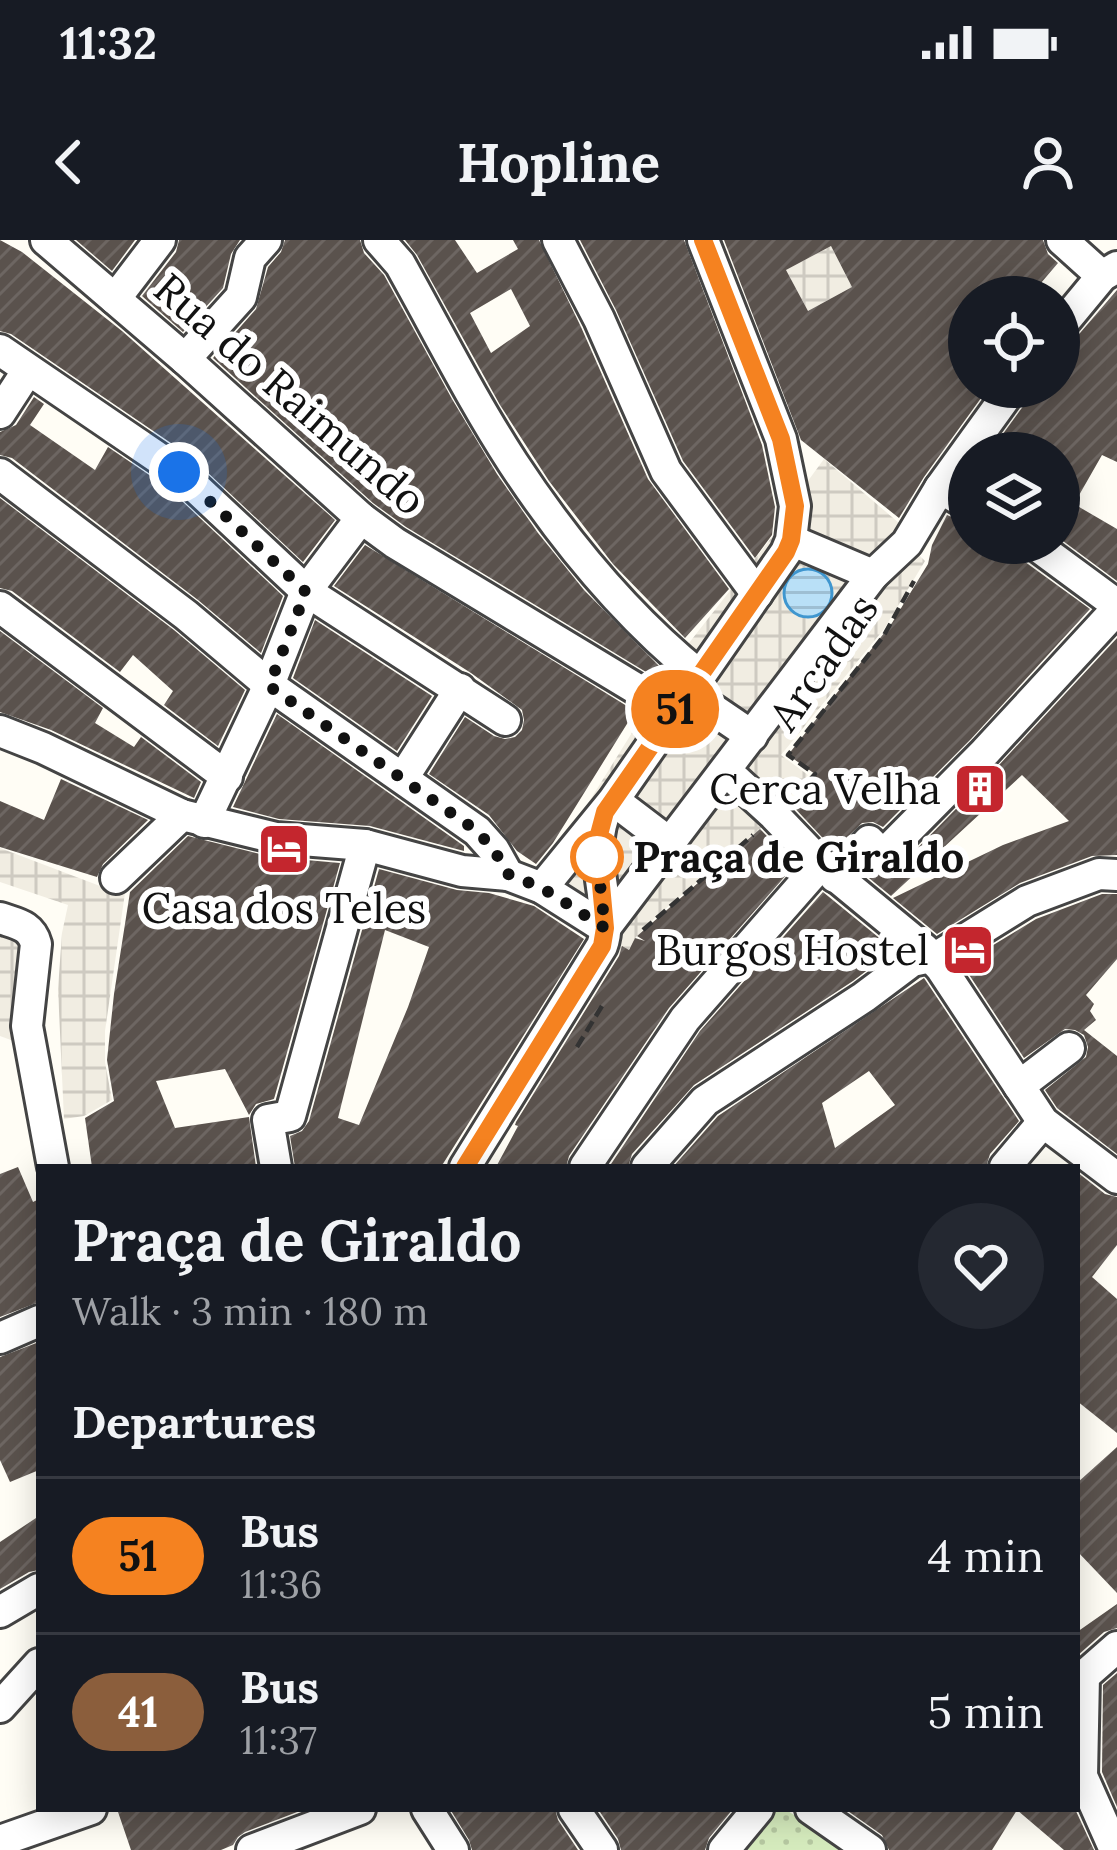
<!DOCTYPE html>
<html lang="en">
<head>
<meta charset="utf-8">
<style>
	:root { --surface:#171b24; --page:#242831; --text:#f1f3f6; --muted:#9ea1a6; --line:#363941 }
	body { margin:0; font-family:Lora,serif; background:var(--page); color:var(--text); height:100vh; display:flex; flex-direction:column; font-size:45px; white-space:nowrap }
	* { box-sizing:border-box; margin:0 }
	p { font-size:39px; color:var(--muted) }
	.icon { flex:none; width:66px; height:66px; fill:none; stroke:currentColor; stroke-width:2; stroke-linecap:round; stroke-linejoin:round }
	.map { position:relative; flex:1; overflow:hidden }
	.details { position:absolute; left:36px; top:924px; width:1044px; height:648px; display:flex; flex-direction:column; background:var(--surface); border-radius:0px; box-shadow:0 6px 30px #0003 }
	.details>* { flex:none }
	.badge { padding:0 24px; border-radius:39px; font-size:42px; line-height:78px }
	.controls { position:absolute; left:948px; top:36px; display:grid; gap:24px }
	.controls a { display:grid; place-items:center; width:132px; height:132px; border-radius:50%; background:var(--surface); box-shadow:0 6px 30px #0003; font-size:60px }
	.you { position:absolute; width:60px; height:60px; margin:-30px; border:9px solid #fff; border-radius:50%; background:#1a73e8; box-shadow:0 0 0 18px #1a73e833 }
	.map>.badge { position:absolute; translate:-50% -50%; box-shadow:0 0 0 6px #fff }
	h2 { padding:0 36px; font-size:45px; line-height:108px }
	.round { display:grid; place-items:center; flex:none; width:126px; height:126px; border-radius:63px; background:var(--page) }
	.overview { display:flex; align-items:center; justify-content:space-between; height:204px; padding:0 36px }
	h1 { font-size:57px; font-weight:800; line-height:90px }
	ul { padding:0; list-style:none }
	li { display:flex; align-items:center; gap:36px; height:156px; padding:0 36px; border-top:3px solid var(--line) }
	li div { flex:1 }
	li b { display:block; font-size:45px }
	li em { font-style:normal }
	li .badge { min-width:132px; font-weight:700; text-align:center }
	.status { display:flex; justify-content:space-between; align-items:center; height:84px; padding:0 60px; background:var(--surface); direction:ltr }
	.status svg { height:33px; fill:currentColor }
	header { display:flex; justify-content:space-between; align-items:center; height:156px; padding:0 36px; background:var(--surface); font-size:54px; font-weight:800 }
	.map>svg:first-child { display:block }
	.garden { fill:url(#garden-dots) }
	.plaza { fill:url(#plaza-grid) }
	.water { fill:url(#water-rules); stroke:#3f96cf; stroke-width:3 }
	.building { fill:url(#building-hatch); fill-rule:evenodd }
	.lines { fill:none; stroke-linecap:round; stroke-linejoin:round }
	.minor-casing { stroke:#444; stroke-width:36 }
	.path { stroke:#333; stroke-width:4.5; stroke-dasharray:12 6; stroke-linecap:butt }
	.minor { stroke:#fff; stroke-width:30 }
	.line-casing { stroke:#fff; stroke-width:27 }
	.line { stroke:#f58220; stroke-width:18 }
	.walk { stroke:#111; stroke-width:12; stroke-dasharray:0 21.6 }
	.stop-dot { fill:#fff; stroke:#f58220; stroke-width:6 }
	.labels { text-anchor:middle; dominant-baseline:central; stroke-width:12; stroke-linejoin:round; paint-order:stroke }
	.street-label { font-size:42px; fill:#111; stroke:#fff }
	.poi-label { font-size:42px; fill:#111; stroke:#fff; text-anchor:end }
	.stop-label { font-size:42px; font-weight:bold; fill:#111; stroke:#fff; text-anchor:start }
</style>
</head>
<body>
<div class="status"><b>11:32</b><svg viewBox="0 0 49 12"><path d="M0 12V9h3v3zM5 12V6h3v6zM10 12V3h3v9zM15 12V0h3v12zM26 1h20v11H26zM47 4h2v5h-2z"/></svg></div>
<header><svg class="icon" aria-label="back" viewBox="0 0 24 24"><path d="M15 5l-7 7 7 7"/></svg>Hopline<svg class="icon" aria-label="person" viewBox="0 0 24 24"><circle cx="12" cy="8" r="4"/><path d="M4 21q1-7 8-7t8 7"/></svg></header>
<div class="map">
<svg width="1117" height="1610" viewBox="0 0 1117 1610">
	<defs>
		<pattern id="garden-dots" width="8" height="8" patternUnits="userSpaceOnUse" patternTransform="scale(3)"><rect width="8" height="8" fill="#d5ebbd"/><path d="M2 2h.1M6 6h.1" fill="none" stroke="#b6c8a1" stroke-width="1.8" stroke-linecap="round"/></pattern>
		<pattern id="plaza-grid" width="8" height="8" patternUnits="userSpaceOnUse" patternTransform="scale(3)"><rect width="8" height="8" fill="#f1ede2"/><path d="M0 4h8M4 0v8" fill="none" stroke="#cecac1"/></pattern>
		<pattern id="water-rules" width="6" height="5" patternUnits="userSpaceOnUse" patternTransform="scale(3)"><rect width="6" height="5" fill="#b9e0f7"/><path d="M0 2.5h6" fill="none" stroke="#9ebfd3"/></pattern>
		<pattern id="building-hatch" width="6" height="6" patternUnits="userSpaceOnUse" patternTransform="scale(3)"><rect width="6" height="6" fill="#5a524d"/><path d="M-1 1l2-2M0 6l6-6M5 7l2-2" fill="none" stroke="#6d6662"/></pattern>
	</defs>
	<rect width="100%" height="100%" fill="#fffdf5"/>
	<path class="garden" d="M 772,1569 L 785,1569 L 846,1610 L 741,1610 Z"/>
	<g class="plaza">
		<path d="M 831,6 L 852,47 L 808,71 L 786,30 Z"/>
		<path d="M 824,219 L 899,283 L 907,303 L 925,321 L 884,389 L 781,515 L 808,535 L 767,583 L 657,676 L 636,697 L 625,716 L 602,706 L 544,634 L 638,483 L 642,463 L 783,283 L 802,249 Z"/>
		<path d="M 0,608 L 100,646 L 116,638 L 126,646 L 105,791 L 105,822 L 112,860 L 84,876 L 64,879 L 58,749 L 62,693 L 68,665 L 0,642 Z"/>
		<path d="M 0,687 L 27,696 L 19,803 L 0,796 Z"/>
	</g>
	<circle class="water" cx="808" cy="353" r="24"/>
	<g class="building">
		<path d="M 0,0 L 22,12 L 122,91 L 335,280 L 303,322 L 190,216 L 11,94 L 0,91 Z"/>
		<path d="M 76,0 L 135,0 L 112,31 Z"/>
		<path d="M 179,0 L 240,0 L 231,14 L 223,48 L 183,92 L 142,56 L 176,12 Z"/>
		<path d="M 285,0 L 360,0 L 364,13 L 384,35 L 452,159 L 497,234 L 538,293 L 584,350 L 659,426 L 651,435 L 406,287 L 373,263 L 213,118 L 256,69 L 268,27 L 281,12 Z"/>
		<path d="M 405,0 L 455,0 L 477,33 L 518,9 L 513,0 L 539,0 L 581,87 L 648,239 L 729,349 L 685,398 L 613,324 L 549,241 L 500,165 L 417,15 ZM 511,49 L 530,86 L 491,113 L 470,73 Z"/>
		<path d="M 580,0 L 684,0 L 762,205 L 775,267 L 772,295 L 755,318 L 683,221 L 616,70 Z"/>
		<path d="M 724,0 L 1043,0 L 1048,14 L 1058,23 L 1029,57 L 969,57 L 969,147 L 989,147 L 924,237 L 899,278 L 801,200 ZM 831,6 L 852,47 L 808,71 L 786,30 Z"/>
		<path d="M 1117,50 L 1117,222 L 1102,215 L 1074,264 L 1117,289 L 1117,341 L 1059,298 L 1059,213 L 989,213 L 1029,158 L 1032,147 L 1059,147 L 1059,107 L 1074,100 Z"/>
		<path d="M 34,157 L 44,164 L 30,185 L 95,230 L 108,207 L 167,247 L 283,356 L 261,413 L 198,360 L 12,218 L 0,215 L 0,192 L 16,185 Z"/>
		<path d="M 0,258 L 174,390 L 245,450 L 218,506 L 164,465 L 173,451 L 133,415 L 120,432 L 12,351 L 0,348 Z"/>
		<path d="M 947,275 L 969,284 L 969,303 L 1014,303 L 1021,319 L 1090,369 L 971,499 L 883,587 L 873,582 L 862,583 L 834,610 L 789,562 L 815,534 L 788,515 L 892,383 L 928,324 L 932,305 Z"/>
		<path d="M 365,305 L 635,471 L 553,603 L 536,624 L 517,611 L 489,575 L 429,534 L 465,477 L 494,496 L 505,499 L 515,497 L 522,490 L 524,480 L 522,470 L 471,433 L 334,346 Z"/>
		<path d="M 315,380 L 432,456 L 397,511 L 293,438 Z"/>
		<path d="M 0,391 L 103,468 L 95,483 L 134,507 L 141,497 L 201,542 L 194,558 L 51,490 L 0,472 Z"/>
		<path d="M 1117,398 L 1117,615 L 1092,616 L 1020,643 L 937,694 L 893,658 L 1003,605 L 1069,581 L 1022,535 L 891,656 L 864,634 L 869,629 L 877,633 L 887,634 L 897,629 L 999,525 Z"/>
		<path d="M 277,474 L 464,606 L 464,611 L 370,586 L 279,579 L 233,567 Z"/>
		<path d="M 61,539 L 148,580 L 103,624 L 97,637 L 0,607 L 0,561 L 44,580 Z"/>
		<path d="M 760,589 L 795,625 L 669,768 L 569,916 L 566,927 L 496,927 L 518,886 L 515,885 L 516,882 L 619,716 L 622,706 L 629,710 L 635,698 L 645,701 L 637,696 Z"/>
		<path d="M 188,596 L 272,617 L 340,623 L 274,859 L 256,864 L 249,875 L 225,829 L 156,841 L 175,888 L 249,877 L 256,927 L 92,927 L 85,878 L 114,861 L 107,820 L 114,754 L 130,652 Z"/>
		<path d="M 379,629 L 457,650 L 489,653 L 534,666 L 584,699 L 441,927 L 295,927 L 290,896 L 302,891 L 309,881 ZM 385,690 L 429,707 L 408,767 L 359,885 L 338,878 Z"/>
		<path d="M 823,652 L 894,710 L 853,741 L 694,845 L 632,914 L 628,927 L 609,927 L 700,791 Z"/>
		<path d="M 1102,654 L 1117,654 L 1117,719 L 1086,755 L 1094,764 L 1090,771 L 1096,780 L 1084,790 L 1117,816 L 1117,914 L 1057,868 L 1045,850 L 1086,817 L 1088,807 L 1084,795 L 1075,790 L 1065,789 L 1024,818 L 962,724 L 1036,679 Z"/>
		<path d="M 924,738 L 1019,881 L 990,914 L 986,927 L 673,927 L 718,876 ZM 869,831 L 895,865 L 835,908 L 822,863 Z"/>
		<path d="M 18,927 L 33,962 L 39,959 L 39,1062 L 0,1077 L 0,934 Z"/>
		<path d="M 1077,932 L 1105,954 L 1117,957 L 1117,1005 L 1092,1037 L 1117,1059 L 1117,1193 L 1077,1161 Z"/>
		<path d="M 39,1102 L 39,1230 L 10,1242 L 0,1220 L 0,1117 Z"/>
		<path d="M 1117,1207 L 1117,1353 L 1077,1311 L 1077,1243 Z"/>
		<path d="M 39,1276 L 39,1330 L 29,1332 L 0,1349 L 0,1302 Z"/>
		<path d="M 1117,1364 L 1117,1388 L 1104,1392 L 1077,1416 L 1077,1392 Z"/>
		<path d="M 1117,1433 L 1117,1567 L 1102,1532 L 1103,1445 Z"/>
		<path d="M 117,1569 L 305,1569 L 245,1592 L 238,1597 L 233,1605 L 221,1610 L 131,1610 Z"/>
		<path d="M 450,1569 L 555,1569 L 558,1580 L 578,1610 L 472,1610 L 469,1600 Z"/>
		<path d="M 598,1569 L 733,1569 L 709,1598 L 705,1610 L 621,1610 L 618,1599 Z"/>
		<path d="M 845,1569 L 1075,1569 L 1094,1610 L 1064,1610 L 1017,1570 L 992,1610 L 889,1610 L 882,1595 Z"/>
	</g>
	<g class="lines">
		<g class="minor-casing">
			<g id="minor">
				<path d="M 46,0 L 185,119 L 361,278 L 395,303 L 673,471"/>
				<path d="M 379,0 L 400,24 C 437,90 472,160 513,223 C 565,302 627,377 700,436"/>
				<path d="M 558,0 L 599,79 L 666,231 L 757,354"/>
				<path d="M 1062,0 L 1102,36"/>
				<path d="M 115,59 L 160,0"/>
				<path d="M 1059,88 L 1102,36 L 1117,27"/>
				<path d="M 0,110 L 179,232 L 306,351 L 505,480"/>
				<path d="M 185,119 L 241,57 L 250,18 L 266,0"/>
				<path d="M 0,173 L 28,130"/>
				<path d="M 0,234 L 186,375 L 269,445 L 477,591 L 494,610 L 508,635"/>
				<path d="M 940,248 L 969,265"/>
				<path d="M 1033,303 L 1117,365"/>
				<path d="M 800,304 L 873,335"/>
				<path d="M 0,367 L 227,537"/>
				<path d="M 702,462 L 752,496"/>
				<path d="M 0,491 L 43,508 L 182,575 L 276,598 L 365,605 L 462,631 L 508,635 L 542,648 L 605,688 L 873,335 L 907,303 L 940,248 L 1013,147"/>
				<path d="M 726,531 L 774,575 L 821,624 L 924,709 L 941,728 L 1043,882 L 1117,938"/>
				<path d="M 403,538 L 460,449"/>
				<path d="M 625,569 L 671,604"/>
				<path d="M 204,582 L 269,445 L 306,351 L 361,278"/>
				<path d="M 835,637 L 869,601 L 883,615 L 985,512 L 1117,369"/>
				<path d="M 116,638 L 182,575"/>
				<path d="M 542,648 L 613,561 L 786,312 L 791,300 L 795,266 L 781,199 L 703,0"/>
				<path d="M 0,678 C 17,684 31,685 36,704 L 27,786 L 53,927"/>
				<path d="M 1019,846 L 1069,808"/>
				<path d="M 276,927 L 268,880 L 290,876 L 365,605"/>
				<path d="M 465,927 L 602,706 C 615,670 588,623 603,578"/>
				<path d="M 585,927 L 685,779 L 821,624"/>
				<path d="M 647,927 L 705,861 L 864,757 L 912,721 L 940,715 L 1027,661 L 1099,634 L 1117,635"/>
				<path d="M 1005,927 L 1043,882"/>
				<path d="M 0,1098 L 39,1081"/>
				<path d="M 0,1372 L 39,1349"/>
				<path d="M 0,1467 L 39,1424"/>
				<path d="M 427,1569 L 453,1610"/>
				<path d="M 574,1569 L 602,1610"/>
				<path d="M 811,1569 L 870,1610"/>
				<path d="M 0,1601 L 91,1569"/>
				<path d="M 252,1610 L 360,1569"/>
				<path d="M 724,1610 L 758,1569"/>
				<path d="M 1115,1610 L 1082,1536 L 1084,1436 L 1117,1407"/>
			</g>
		</g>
		<g class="path">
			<path d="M 796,555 L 815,534 L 788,515 L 883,397 L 914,341"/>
			<path d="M 643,690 L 753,595"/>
			<path d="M 577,807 L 602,766"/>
		</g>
		<use href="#minor" class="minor"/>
	</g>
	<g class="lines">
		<g class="line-casing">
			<path id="line" d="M 465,927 L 602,706 L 605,688 L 597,602 L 605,572 L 786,312 L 791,300 L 795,266 L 781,199 L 703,0"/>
		</g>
		<use href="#line" class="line"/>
		<path class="walk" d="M 179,232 L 306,352 L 269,446 L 477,591 L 494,610 L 508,634 L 542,648 L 605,688 L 597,617"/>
	</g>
	<defs>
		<g id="building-square" transform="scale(2.7)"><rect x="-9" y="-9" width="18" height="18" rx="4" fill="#c4262e" stroke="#fff"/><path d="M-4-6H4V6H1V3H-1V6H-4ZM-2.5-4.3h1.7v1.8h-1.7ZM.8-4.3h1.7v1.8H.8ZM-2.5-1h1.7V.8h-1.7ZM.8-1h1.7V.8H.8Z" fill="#fff"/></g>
		<g id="hotel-square" transform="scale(2.7)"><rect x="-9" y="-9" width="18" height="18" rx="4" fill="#c4262e" stroke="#fff"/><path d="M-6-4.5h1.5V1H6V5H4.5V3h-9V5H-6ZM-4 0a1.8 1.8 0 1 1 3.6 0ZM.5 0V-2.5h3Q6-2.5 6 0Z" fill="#fff"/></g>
	</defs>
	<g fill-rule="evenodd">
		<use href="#building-square" x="980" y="549"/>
		<use href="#hotel-square" x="284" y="609"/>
		<use href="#hotel-square" x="968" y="710"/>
	</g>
	<circle class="stop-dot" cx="597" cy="617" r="24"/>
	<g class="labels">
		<g class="street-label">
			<text transform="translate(290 154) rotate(41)">Rua do Raimundo</text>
			<text transform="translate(823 422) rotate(-55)">Arcadas</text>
		</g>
		<g class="poi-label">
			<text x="941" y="549">Cerca Velha</text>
			<text x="284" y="668" text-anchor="middle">Casa dos Teles</text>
			<text x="929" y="710">Burgos Hostel</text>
		</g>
		<g class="stop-label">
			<text x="633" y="617">Praça de Giraldo</text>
		</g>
	</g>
</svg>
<div class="controls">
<a><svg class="icon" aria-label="locate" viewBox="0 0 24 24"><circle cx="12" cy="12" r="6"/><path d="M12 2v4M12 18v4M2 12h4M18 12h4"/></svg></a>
<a><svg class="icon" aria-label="layers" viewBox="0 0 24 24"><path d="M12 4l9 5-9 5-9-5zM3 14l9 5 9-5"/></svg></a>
</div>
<div class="you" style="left:179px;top:232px"></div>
<b class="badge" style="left:675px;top:469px;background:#f58220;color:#111">51</b>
<section class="details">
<div class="overview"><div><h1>Praça de Giraldo</h1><p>Walk · 3 min · 180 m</p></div><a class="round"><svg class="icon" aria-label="heart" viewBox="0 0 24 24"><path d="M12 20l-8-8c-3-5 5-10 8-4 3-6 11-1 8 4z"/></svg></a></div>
<h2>Departures</h2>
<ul>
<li><span class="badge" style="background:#f58220;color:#111">51</span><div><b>Bus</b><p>11:36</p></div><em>4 min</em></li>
<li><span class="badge" style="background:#8b5e3c;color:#fff">41</span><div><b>Bus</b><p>11:37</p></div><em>5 min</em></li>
</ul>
</section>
</div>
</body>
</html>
